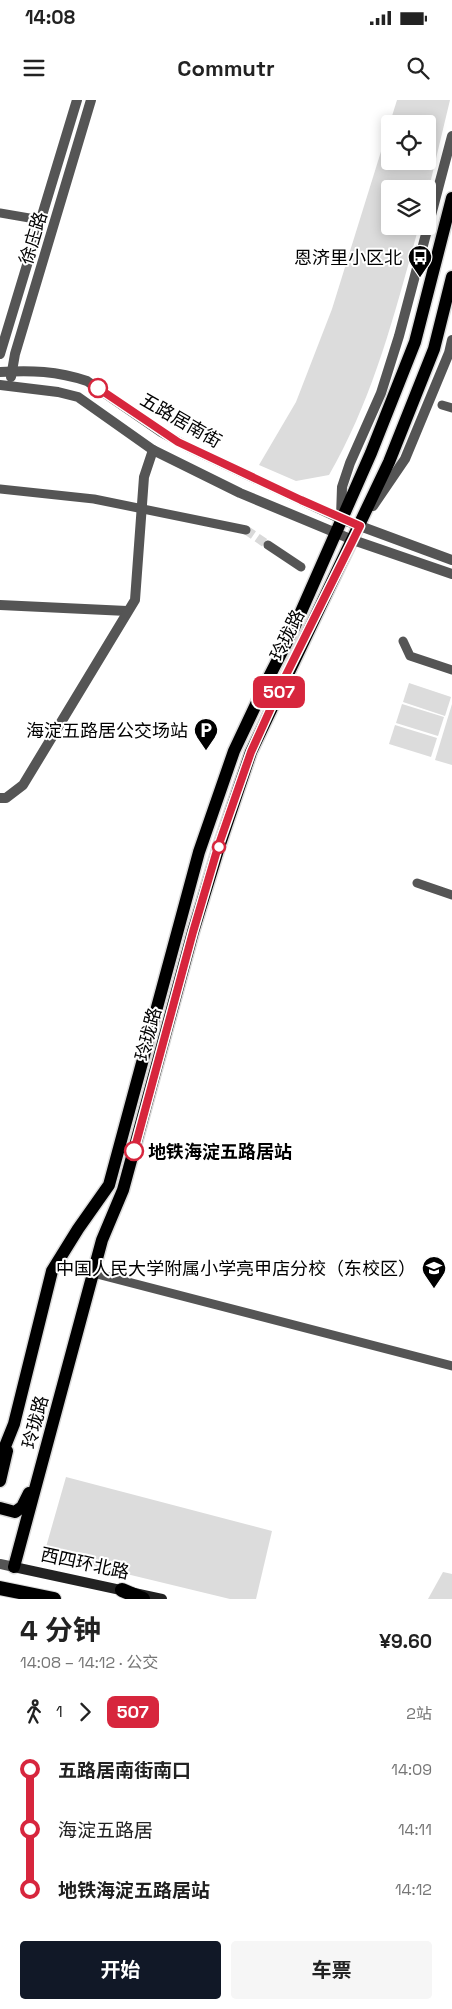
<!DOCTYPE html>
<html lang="zh">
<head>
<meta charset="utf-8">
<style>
	:root { --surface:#fff; --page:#f6f6f6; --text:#222; --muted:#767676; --accent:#111827 }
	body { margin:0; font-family:"Space Grotesk","Noto Sans SC",sans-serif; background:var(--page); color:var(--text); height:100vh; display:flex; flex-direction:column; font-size:19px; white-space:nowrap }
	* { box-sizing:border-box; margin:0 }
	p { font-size:16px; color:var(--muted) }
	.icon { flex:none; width:28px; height:28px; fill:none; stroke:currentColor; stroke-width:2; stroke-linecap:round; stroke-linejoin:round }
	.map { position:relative; height:1499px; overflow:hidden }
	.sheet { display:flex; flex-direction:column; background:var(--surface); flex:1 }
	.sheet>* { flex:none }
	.badge { padding:0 10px; border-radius:8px; font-size:18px; line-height:32px }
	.buttons { position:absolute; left:381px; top:15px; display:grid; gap:10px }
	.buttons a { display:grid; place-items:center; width:55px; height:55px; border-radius:5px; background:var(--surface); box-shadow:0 2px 12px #0003; font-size:25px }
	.map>.badge { position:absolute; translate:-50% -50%; box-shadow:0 0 0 2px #fff }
	.legs { display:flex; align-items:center; gap:8px; height:55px; padding:0 20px; font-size:16px }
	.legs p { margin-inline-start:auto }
	.overview { display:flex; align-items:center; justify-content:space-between; height:85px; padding:0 20px }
	h1 { font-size:28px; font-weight:700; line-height:38px }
	.primary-button { display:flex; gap:10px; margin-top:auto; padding:10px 20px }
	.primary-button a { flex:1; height:58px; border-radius:5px; background:var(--accent); color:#fff; font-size:20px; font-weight:700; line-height:58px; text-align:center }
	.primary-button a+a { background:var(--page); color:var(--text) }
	ul { padding:0 20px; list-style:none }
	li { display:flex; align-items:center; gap:18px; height:60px; font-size:19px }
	li i { display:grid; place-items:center; width:8px; height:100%; margin:0 6px; background:currentColor }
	li i::after { content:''; width:12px; height:12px; margin:-6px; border:4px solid; border-radius:50%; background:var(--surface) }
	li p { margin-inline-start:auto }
	li:first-child i { background:linear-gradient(#0000 50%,currentColor 0) }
	li:last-child i { background:linear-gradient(currentColor 50%,#0000 0) }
	.status { display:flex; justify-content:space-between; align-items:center; height:35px; padding:0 25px; background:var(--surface); direction:ltr }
	.status svg { height:14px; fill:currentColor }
	header { display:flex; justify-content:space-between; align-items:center; height:65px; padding:0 20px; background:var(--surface); font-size:22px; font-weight:700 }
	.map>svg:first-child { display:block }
	.green { fill:#dcdcdc; fill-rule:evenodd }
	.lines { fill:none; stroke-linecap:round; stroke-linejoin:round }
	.minor-tunnel { stroke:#d9d9d9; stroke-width:9; stroke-dasharray:9 4.5; stroke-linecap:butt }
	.primary-casing { stroke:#dbdbdb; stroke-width:15 }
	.trunk-casing { stroke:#dbdbdb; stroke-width:16 }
	.minor { stroke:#555; stroke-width:9 }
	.tertiary { stroke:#555; stroke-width:10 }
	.secondary { stroke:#222; stroke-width:10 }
	.primary { stroke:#000; stroke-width:12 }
	.trunk { stroke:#000; stroke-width:14 }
	.line-1-casing { stroke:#fff; stroke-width:11 }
	.line-1 { stroke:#d7263d; stroke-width:8 }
	.stop-1-dot { fill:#fff; stroke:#d7263d; stroke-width:2.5 }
	.labels { text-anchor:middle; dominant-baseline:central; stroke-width:4; stroke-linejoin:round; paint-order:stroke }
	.street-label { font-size:18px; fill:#000; stroke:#fff }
	.poi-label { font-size:18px; fill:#000; stroke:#fff; text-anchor:end }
	.stop-label { font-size:18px; font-weight:bold; fill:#000; stroke:#fff; text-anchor:start }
</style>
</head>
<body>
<div class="status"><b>14:08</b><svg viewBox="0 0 49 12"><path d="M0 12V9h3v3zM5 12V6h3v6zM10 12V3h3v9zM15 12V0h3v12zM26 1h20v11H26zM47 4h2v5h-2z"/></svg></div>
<header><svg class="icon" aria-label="menu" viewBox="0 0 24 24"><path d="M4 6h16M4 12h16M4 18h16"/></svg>Commutr<svg class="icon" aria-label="search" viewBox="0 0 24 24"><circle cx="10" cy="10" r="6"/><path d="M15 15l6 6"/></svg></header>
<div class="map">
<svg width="452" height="1499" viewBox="0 0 452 1499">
	<rect width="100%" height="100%" fill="#fff"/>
	<g class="green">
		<path d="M 397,0 L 450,0 L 428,92 L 428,89 L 390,89 L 390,126 L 419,126 C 395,212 374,297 329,375 L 296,381 L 259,365 L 296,302 L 332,209 ZM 390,24 L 428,24 L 428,61 L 390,61 Z"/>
		<path d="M 409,583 L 451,597 L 445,616 L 403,602 Z"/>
		<path d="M 402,604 L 444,617 L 438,636 L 396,623 Z"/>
		<path d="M 452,604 L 452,665 L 435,660 Z"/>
		<path d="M 395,625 L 437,638 L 431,657 L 389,644 Z"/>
		<path d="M 66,1377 L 272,1431 L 256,1499 L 230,1499 L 44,1454 Z"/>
		<path d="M 443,1472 L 452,1474 L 452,1499 L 428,1499 Z"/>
	</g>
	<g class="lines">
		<path class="minor-tunnel" d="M 246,430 L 268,445"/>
		<g class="primary-casing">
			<g id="primary">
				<path d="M 0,1359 L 14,1324 L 52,1171 L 78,1129 L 109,1085 L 199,752 L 234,651 L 268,579 L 293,530 L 371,353 L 415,242 L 452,98"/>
				<path d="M 0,1381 L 7,1351"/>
				<path d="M 0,1408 L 15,1412 L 22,1407 L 29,1393"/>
				<path d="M 14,1467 L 102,1140 L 123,1090 L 193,832 L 219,747 L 251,652 L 389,362 L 434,249 L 452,177"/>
			</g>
		</g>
		<g class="trunk-casing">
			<g id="trunk">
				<path d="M 0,1488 L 54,1499"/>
				<path d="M 122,1490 L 143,1499"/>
			</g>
		</g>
		<g class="minor">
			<path d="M 0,113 L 41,120"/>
			<path d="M 442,305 L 452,308"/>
			<path d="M 0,389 L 94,399 L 246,430"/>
			<path d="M 268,445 L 301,467"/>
			<path d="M 403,541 L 410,556 L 452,570"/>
			<path d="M 417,783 L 452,795"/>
			<path d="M 93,1173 L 452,1266"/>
		</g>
		<g class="tertiary">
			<path d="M 0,254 L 77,0"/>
			<path d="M 0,272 C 31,270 57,271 87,281 L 161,332 L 188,347 L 341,419 L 452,460"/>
			<path d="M 11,277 L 15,254 L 91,0"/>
			<path d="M 0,285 L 58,292 L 78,297 L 153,350 L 240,393 L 353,440 L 452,474"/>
			<path d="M 373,406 L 405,359 L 449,253 L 452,240"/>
			<path d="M 341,417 L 342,387 L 350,363 L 381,293 L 399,236 L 452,36"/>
			<path d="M 0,505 L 127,511"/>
			<path d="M 0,698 L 6,698 L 23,685 L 135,500 L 144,377 L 153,350"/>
			<path d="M 0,1464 L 14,1467"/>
		</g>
		<path class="secondary" d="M 14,1467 L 162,1499"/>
		<use href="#primary" class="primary"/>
		<use href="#trunk" class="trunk"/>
	</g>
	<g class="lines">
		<g class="line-1-casing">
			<path id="line-1" d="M 98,288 L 178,342 L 301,400 L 360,426 L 284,579 L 251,652 L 218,747 L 193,832 L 134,1051"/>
		</g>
		<use href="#line-1" class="line-1"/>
	</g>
	<defs>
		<g id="bus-pin" transform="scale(1.25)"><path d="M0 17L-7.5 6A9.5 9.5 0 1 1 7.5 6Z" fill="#000" stroke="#fff"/><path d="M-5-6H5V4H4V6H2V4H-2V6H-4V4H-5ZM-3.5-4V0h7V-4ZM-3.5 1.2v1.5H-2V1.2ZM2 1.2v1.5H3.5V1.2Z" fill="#fff"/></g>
		<g id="parking-pin" transform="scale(1.25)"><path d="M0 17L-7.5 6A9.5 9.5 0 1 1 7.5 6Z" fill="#000" stroke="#fff"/><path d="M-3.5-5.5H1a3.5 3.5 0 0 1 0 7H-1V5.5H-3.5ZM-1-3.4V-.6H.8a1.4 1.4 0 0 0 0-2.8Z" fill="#fff"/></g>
		<g id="school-pin" transform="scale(1.25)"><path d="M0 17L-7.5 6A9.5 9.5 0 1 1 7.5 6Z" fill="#000" stroke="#fff"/><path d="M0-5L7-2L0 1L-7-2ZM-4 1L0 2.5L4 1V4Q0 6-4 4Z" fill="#fff"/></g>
	</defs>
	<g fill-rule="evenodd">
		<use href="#bus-pin" x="420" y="157"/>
		<use href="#parking-pin" x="206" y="630"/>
		<use href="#school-pin" x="434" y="1168"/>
	</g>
	<g class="stop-1-dot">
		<circle cx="98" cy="288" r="9"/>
		<circle cx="219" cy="747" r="6"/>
		<circle cx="134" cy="1051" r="9"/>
	</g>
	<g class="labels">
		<g class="street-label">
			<text transform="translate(33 138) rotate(-73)">徐庄路</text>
			<text transform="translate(181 320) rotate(30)">五路居南街</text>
			<text transform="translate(287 535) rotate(-64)">玲珑路</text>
			<text transform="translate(148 934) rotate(-75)">玲珑路</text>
			<text transform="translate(35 1322) rotate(-75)">玲珑路</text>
			<text transform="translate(85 1463) rotate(12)">西四环北路</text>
		</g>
		<g class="poi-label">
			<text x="402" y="157">恩济里小区北</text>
			<text x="188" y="630">海淀五路居公交场站</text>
			<text x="416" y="1168">中国人民大学附属小学亮甲店分校（东校区）</text>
		</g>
		<g class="stop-label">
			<text x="148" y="1051">地铁海淀五路居站</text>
		</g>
	</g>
</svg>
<div class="buttons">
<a><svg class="icon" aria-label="locate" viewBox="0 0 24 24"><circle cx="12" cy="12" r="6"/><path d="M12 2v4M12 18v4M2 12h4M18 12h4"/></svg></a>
<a><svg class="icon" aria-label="layers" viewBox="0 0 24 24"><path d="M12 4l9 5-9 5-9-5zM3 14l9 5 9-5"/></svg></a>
</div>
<b class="badge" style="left:279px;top:592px;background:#d7263d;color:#fff">507</b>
</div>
<section class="sheet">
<div class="overview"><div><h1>4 分钟</h1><p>14:08 – 14:12 · 公交</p></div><b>¥9.60</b></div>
<div class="legs"><svg class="icon" aria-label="walk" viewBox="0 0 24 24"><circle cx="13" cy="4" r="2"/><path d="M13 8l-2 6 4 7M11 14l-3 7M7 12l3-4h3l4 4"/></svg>1<svg class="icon" aria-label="forward" viewBox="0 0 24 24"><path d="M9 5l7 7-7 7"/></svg><b class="badge" style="background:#d7263d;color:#fff">507</b><p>2站</p></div>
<ul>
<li><i style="color:#d7263d"></i><b>五路居南街南口</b><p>14:09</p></li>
<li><i style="color:#d7263d"></i><span>海淀五路居</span><p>14:11</p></li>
<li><i style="color:#d7263d"></i><b>地铁海淀五路居站</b><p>14:12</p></li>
</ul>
<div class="primary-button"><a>开始</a><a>车票</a></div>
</section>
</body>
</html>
